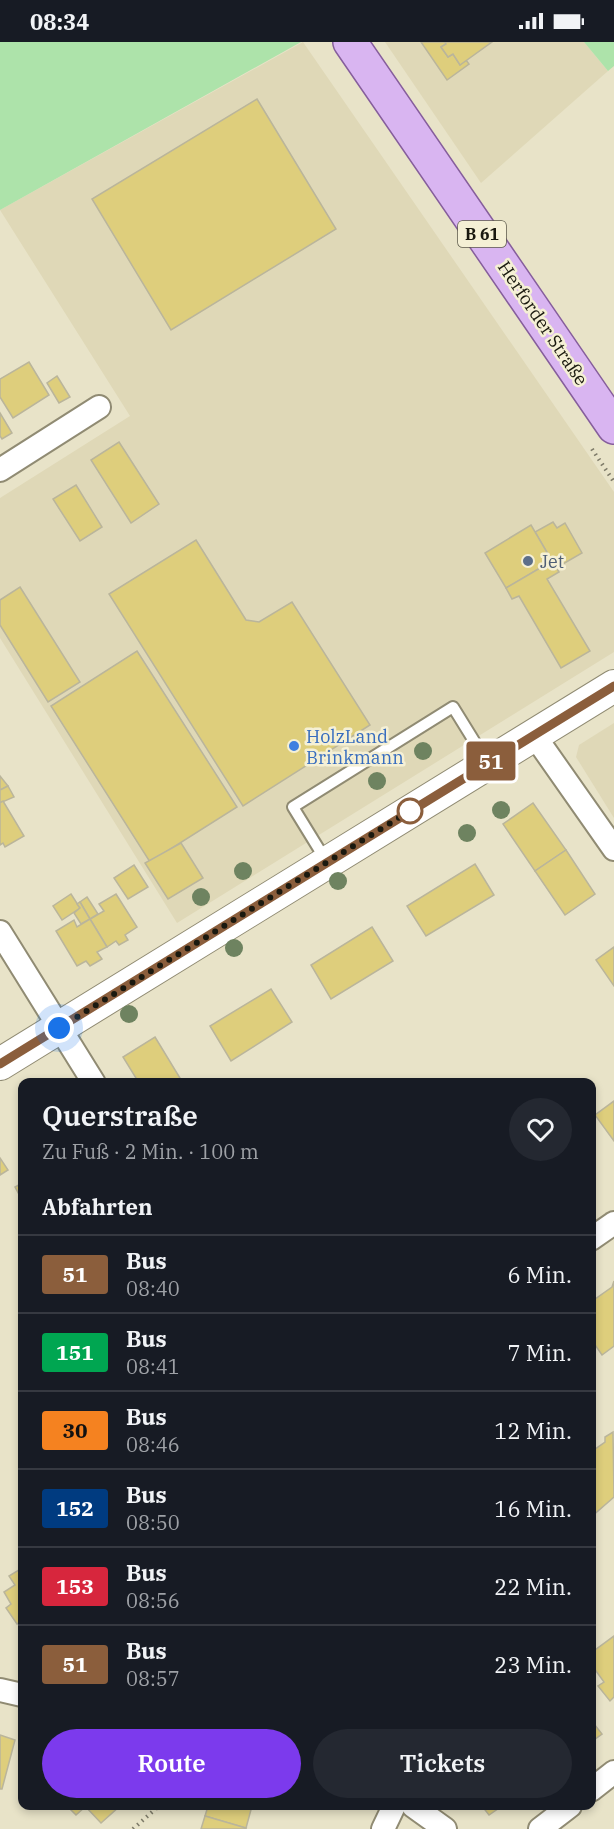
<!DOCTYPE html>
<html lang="de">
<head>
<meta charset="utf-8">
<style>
	:root { --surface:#171b24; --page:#242831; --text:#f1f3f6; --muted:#9ea1a6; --line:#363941; --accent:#7c3aed }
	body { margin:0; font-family:"IBM Plex Serif",serif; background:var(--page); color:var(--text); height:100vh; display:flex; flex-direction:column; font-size:22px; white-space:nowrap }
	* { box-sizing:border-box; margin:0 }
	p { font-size:20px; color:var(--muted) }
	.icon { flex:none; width:33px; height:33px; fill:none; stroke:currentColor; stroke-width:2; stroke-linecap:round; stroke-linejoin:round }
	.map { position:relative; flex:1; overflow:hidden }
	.side { position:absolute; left:18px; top:1036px; width:578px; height:732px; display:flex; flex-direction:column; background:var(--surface); border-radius:12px; box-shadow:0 3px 9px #0003 }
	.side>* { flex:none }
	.badge { padding:0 12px; border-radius:4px; font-size:21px; line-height:39px }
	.you { position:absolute; width:30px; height:30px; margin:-15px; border:4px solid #fff; border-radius:50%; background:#1a73e8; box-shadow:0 0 0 9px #1a73e833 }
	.map>.badge { position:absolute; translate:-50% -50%; box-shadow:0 0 0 3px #fff }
	h2 { padding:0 24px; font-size:22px; line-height:54px }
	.round { display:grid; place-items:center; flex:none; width:63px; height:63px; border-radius:32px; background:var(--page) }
	.headline { display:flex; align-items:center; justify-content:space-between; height:102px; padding:0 24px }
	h1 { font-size:28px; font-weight:600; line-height:45px }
	.cta { display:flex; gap:12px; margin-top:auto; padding:12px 24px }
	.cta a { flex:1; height:69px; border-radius:36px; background:var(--accent); color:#fff; font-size:24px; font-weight:600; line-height:69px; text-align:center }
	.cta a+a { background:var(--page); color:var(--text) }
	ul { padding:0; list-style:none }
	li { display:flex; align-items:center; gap:18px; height:78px; padding:0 24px; border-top:2px solid var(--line) }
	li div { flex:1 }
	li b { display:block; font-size:22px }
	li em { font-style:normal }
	li .badge { min-width:66px; font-weight:700; text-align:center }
	.status { display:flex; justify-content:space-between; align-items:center; height:42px; padding:0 30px; background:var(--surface); direction:ltr }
	.status svg { height:16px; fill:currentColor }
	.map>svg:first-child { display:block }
	.built { fill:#dfd8b7 }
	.green { fill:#ade3aa }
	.building { fill:#dece7c; stroke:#bab59b; stroke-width:1.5 }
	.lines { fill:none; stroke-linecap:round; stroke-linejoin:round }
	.lane-casing { stroke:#908b73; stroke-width:14 }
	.street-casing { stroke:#908b73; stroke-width:26 }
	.secondary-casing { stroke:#908b73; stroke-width:34 }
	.primary-casing { stroke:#865e9c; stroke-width:36 }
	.path { stroke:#7d7a68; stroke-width:4; stroke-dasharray:1.5 4.5; stroke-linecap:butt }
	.lane { stroke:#fff; stroke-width:10 }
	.street { stroke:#fff; stroke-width:22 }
	.secondary { stroke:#fff; stroke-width:32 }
	.primary { stroke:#d9b5f1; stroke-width:33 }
	.tree { fill:#6e8360 }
	.line-casing { stroke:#fff; stroke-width:14 }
	.line { stroke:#8b5e3c; stroke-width:9 }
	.walk { stroke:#1a190f; stroke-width:6; stroke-dasharray:0 10.8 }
	.service-dot { fill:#5c6f8a; stroke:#f5f0d5; stroke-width:2 }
	.shop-dot { fill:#3f7fe0; stroke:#f5f0d5; stroke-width:2 }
	.stop-dot { fill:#fff; stroke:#8b5e3c; stroke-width:3 }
	.labels { text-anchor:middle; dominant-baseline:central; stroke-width:5; stroke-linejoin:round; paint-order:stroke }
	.shield { fill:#f5f0d5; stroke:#5c5a4a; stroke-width:1.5 }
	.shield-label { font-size:16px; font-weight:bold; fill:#1a190f }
	.street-label { font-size:18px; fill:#1a190f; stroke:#f5f0d5 }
	.service-label { font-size:18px; fill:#4e5e75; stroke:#f5f0d5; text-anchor:start }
	.shop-label { font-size:18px; fill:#366cbe; stroke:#f5f0d5; text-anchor:start }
</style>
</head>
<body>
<div class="status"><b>08:34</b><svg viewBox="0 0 49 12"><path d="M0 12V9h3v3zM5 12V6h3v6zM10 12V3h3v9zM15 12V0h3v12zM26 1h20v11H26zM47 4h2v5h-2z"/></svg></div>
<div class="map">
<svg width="614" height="1787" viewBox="0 0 614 1787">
	<rect width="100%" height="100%" fill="#e8e3c8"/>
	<g class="built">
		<path d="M 303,0 L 614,450 L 614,610 L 177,881 L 0,596 L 0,456 L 130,374 L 0,168 Z"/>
		<path d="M 385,0 L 584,0 L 608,29 L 481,141 Z"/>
		<path d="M 614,681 L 614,776 L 576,715 L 579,703 Z"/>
	</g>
	<g class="green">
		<path d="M 0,0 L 301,0 L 0,168 Z"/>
		<path d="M 584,0 L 614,0 L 614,24 L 608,29 Z"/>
	</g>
	<g class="building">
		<path d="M 421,0 L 445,0 L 446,2 L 441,5 L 448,15 L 453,12 L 460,23 L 466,18 L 469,22 L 447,38 Z"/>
		<path d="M 445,0 L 492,0 L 460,23 L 453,12 L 448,15 L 441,5 L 446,2 Z"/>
		<path d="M 257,57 L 336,187 L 171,288 L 92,157 Z"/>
		<path d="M 29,320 L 49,353 L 13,376 L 0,355 L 0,337 Z"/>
		<path d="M 57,334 L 70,355 L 59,361 L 47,341 Z"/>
		<path d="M 0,371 L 12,391 L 2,397 L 0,394 Z"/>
		<path d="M 119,400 L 159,462 L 131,481 L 91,418 Z"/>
		<path d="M 76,443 L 102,485 L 80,499 L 53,457 Z"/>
		<path d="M 553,480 L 557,486 L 565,481 L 582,511 L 556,526 L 535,490 Z"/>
		<path d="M 531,483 L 552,519 L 506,546 L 485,511 Z"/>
		<path d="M 196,498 L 246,578 L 259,580 L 292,560 L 370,683 L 243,764 L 109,552 Z"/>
		<path d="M 552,519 L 559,530 L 547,537 L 590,609 L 561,626 L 519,554 L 512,557 L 506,546 Z"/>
		<path d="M 20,545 L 80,640 L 48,660 L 0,583 L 0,558 Z"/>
		<path d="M 137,609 L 237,765 L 150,820 L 51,664 Z"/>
		<path d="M 0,734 L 8,744 L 0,748 Z"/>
		<path d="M 8,744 L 14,755 L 0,761 L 0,748 Z"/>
		<path d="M 3,759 L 24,794 L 5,805 L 3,801 L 0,803 L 0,761 Z"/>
		<path d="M 533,761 L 566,808 L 535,829 L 503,782 Z"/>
		<path d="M 181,801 L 203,836 L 168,857 L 145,821 Z"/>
		<path d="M 566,808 L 595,852 L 565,873 L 535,829 Z"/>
		<path d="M 475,822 L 494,853 L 426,894 L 407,864 Z"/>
		<path d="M 134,823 L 148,845 L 128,857 L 114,836 Z"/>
		<path d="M 71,852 L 80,866 L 62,878 L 53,864 Z"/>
		<path d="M 116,852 L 137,885 L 125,893 L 128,898 L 119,903 L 116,899 L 107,905 L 90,877 L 104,869 L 99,862 Z"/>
		<path d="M 87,855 L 98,872 L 90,877 L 80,860 Z"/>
		<path d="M 80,860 L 90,877 L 81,882 L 74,871 L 80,866 L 77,862 Z"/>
		<path d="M 90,877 L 107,905 L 97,910 L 102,917 L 90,924 L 86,919 L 77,924 L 56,889 L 74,878 L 77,885 Z"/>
		<path d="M 372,885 L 393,919 L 331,957 L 311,923 Z"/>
		<path d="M 614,905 L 614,944 L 596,918 Z"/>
		<path d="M 271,947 L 292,980 L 231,1019 L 210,984 Z"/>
		<path d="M 155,995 L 183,1041 L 139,1041 L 123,1015 Z"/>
		<path d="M 614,1059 L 614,1099 L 595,1073 Z"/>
		<path d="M 0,1116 L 8,1128 L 0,1133 Z"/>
		<path d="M 22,1141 L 22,1158 L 15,1145 Z"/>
		<path d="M 614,1239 L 614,1304 L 602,1313 L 591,1297 L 591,1260 L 612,1245 Z"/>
		<path d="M 613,1390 L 614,1455 L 591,1475 L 591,1410 L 605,1400 L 605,1395 Z"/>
		<path d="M 22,1526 L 22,1579 L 17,1582 L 6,1566 L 11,1562 L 4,1550 L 15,1543 L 9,1534 Z"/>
		<path d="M 614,1594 L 614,1655 L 610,1659 L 598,1644 L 604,1640 L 591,1622 L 591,1611 Z"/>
		<path d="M 591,1678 L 602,1692 L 591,1700 Z"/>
		<path d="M 0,1693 L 15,1698 L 2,1747 L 0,1747 Z"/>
		<path d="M 67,1764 L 86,1764 L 76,1773 Z"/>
		<path d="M 85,1764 L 120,1764 L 101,1781 Z"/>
		<path d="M 208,1764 L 252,1764 L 246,1786 L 205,1774 Z"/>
		<path d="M 482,1764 L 502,1764 L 489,1773 Z"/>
		<path d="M 205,1774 L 246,1786 L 245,1787 L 201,1787 Z"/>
	</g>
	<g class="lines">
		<g class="lane-casing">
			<path id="lane" d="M 325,817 L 293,765 L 453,665 L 487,720"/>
		</g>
		<g class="street-casing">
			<g id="street">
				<path d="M 0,428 L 99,365"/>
				<path d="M 534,693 L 614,807"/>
				<path d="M 0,890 L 94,1041"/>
				<path d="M 591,1197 L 614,1181"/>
				<path d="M 0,1648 L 22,1653"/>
				<path d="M 591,1748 L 614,1730"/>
				<path d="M 413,1764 L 445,1787"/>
				<path d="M 383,1787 L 394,1764"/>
				<path d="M 540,1787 L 570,1764"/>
			</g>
		</g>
		<g class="secondary-casing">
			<path id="secondary" d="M 0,1022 L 614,644"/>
		</g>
		<g class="primary-casing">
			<path id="primary" d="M 350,0 L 614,385"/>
		</g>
		<g class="path">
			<path d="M 592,407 L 614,440"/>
			<path d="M 133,1787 L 159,1764"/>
		</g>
		<use href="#lane" class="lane"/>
		<use href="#street" class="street"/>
		<use href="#secondary" class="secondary"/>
		<use href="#primary" class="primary"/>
	</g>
	<g class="tree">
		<circle cx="423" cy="709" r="9"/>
		<circle cx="377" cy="739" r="9"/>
		<circle cx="501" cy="768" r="9"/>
		<circle cx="467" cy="791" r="9"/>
		<circle cx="243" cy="829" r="9"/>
		<circle cx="338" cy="839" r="9"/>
		<circle cx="201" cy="855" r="9"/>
		<circle cx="234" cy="906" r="9"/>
		<circle cx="129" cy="972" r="9"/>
	</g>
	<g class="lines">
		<g class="line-casing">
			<path id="line" d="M 0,1022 L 614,644"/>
		</g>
		<use href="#line" class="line"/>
		<path class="walk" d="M 59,986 L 410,769"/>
	</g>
	<circle class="service-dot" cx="528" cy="519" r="6"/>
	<circle class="shop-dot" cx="294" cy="704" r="6"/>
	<circle class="stop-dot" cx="410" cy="769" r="12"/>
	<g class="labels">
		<rect class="shield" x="458" y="179" width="48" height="26" rx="4.5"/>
		<g class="shield-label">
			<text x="482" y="192">B 61</text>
		</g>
		<g class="street-label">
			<text transform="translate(543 281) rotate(56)">Herforder Straße</text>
		</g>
		<g class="service-label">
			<text x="540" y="519">Jet</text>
		</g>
		<g class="shop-label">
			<text x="306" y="694">HolzLand<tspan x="306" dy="21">Brinkmann</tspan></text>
		</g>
	</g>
</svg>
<div class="you" style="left:59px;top:986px"></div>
<b class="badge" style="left:491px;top:719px;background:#8b5e3c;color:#fff">51</b>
<section class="side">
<div class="headline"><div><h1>Querstraße</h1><p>Zu Fuß · 2 Min. · 100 m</p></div><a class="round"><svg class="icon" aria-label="heart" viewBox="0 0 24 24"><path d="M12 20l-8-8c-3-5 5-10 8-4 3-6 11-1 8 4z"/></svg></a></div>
<h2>Abfahrten</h2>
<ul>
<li><span class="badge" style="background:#8b5e3c;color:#fff">51</span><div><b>Bus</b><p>08:40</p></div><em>6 Min.</em></li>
<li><span class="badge" style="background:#00a651;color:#fff">151</span><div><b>Bus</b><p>08:41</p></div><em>7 Min.</em></li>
<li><span class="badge" style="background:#f58220;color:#111">30</span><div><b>Bus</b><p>08:46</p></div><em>12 Min.</em></li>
<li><span class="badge" style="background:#003b80;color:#fff">152</span><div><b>Bus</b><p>08:50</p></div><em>16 Min.</em></li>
<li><span class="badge" style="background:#d7263d;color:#fff">153</span><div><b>Bus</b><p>08:56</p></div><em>22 Min.</em></li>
<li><span class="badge" style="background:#8b5e3c;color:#fff">51</span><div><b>Bus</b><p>08:57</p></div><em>23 Min.</em></li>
</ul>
<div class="cta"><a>Route</a><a>Tickets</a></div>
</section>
</div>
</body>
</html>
